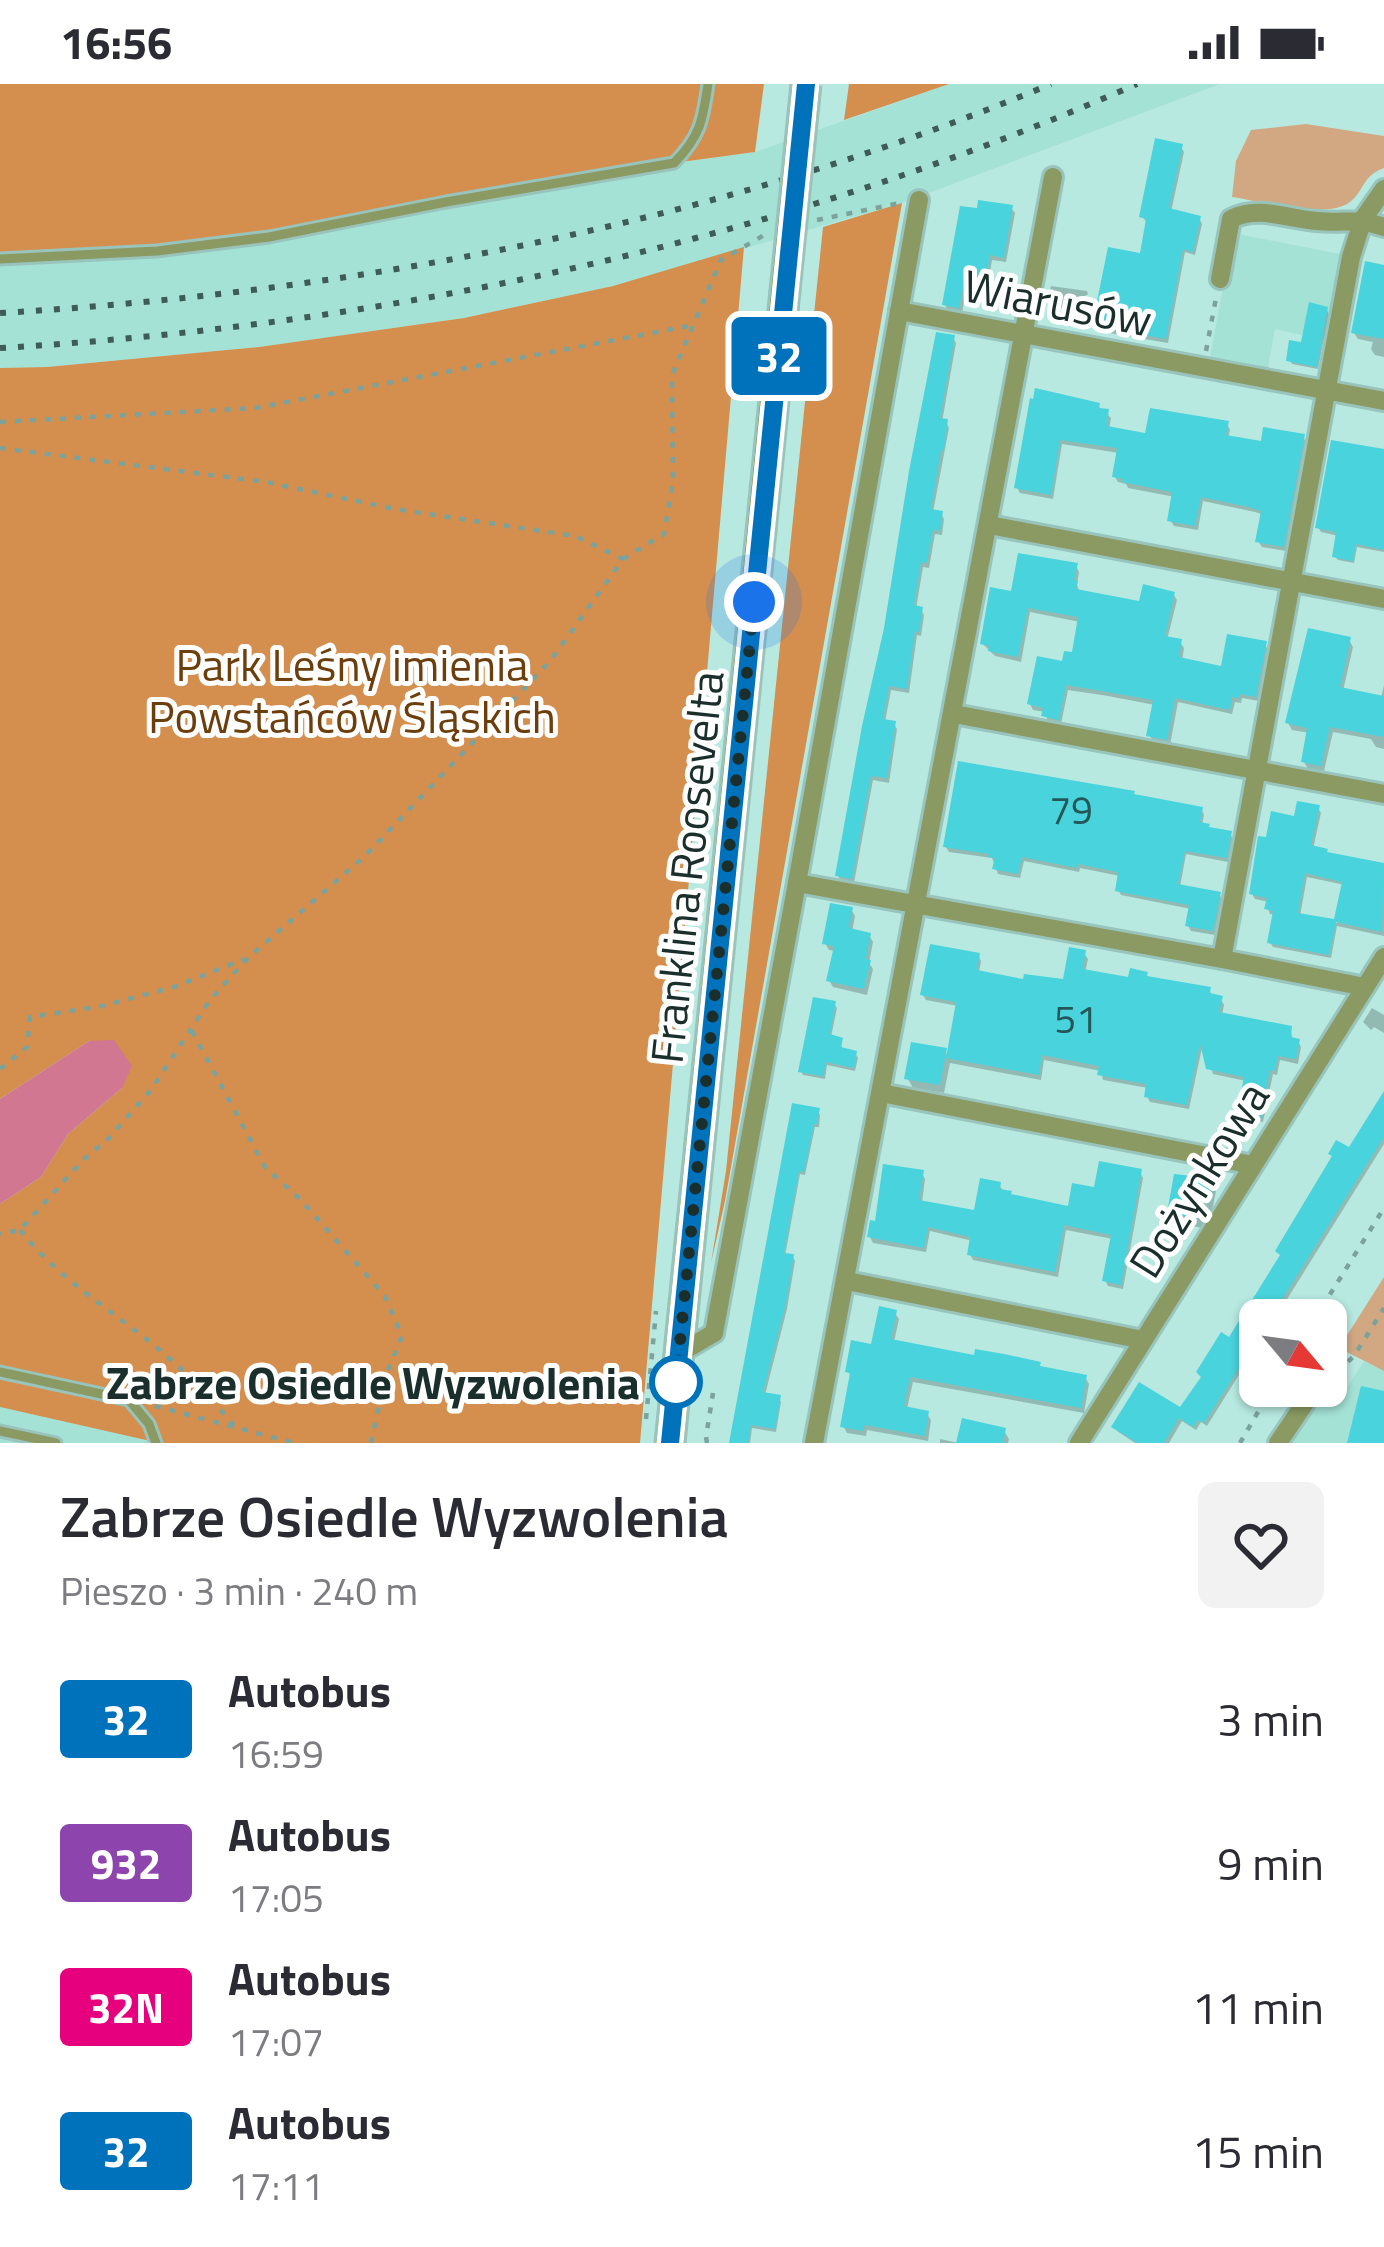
<!DOCTYPE html>
<html lang="pl">
<head>
<meta charset="utf-8">
<style>
	:root { --surface:#fff; --page:#f2f2f3; --text:#2b2b33; --muted:#7c7c81 }
	body { margin:0; font-family:"Titillium Web",sans-serif; background:var(--page); color:var(--text); height:100vh; display:flex; flex-direction:column; font-size:45px; white-space:nowrap }
	* { box-sizing:border-box; margin:0 }
	p { font-size:39px; color:var(--muted) }
	.icon { flex:none; width:66px; height:66px; fill:none; stroke:currentColor; stroke-width:2; stroke-linecap:round; stroke-linejoin:round }
	.map { position:relative; height:1359px; overflow:hidden }
	.drawer { display:flex; flex-direction:column; background:var(--surface); flex:1 }
	.drawer>* { flex:none }
	.badge { padding:0 24px; border-radius:9px; font-size:42px; line-height:78px }
	.needle { width:78px; rotate:119deg }
	.fabs { position:absolute; left:1239px; top:1215px; display:grid; gap:24px }
	.fabs a { display:grid; place-items:center; width:108px; height:108px; border-radius:18px; background:var(--surface); box-shadow:0 3px 9px #0004; font-size:60px }
	.you { position:absolute; width:60px; height:60px; margin:-30px; border:9px solid #fff; border-radius:50%; background:#1a73e8; box-shadow:0 0 0 18px #1a73e833 }
	.map>.badge { position:absolute; translate:-50% -50%; box-shadow:0 0 0 6px #fff }
	.round { display:grid; place-items:center; flex:none; width:126px; height:126px; border-radius:18px; background:var(--page) }
	.headline { display:flex; align-items:center; justify-content:space-between; height:204px; padding:0 60px }
	h1 { font-size:57px; font-weight:600; line-height:90px }
	ul { padding:0; list-style:none }
	li { display:flex; align-items:center; gap:36px; height:144px; padding:0 60px }
	li div { flex:1 }
	li b { display:block; font-size:45px }
	li em { font-style:normal }
	li .badge { min-width:132px; font-weight:700; text-align:center }
	.status { display:flex; justify-content:space-between; align-items:center; height:84px; padding:0 60px; background:var(--surface); direction:ltr }
	.status svg { height:33px; fill:currentColor }
	.map>svg:first-child { display:block }
	.built { fill:#a5e2d6 }
	.green { fill:#d2a883 }
	.forest { fill:#d48f4f }
	.water { fill:#d17791 }
	.shadow { fill:#0003; fill-rule:evenodd }
	.building { fill:#49d3dd; fill-rule:evenodd }
	.lines { fill:none; stroke-linecap:round; stroke-linejoin:round }
	.lane-casing { stroke:#98c4bc; stroke-width:15 }
	.street-casing { stroke:#98c4bc; stroke-width:24 }
	.secondary-casing { stroke:#98c4bc; stroke-width:33 }
	.path { stroke:#7ca29c; stroke-width:4.5; stroke-dasharray:6 9; stroke-linecap:butt }
	.lane { stroke:#8a9a62; stroke-width:9 }
	.street { stroke:#8a9a62; stroke-width:18 }
	.secondary { stroke:#637818; stroke-width:27 }
	.rail { stroke:#3f5b56; stroke-width:6; stroke-dasharray:6 12; stroke-linecap:butt }
	.secondary-bridge-casing { stroke:#98c4bc; stroke-width:33; stroke-linecap:butt }
	.secondary-bridge { stroke:#637818; stroke-width:27 }
	.line-casing { stroke:#fff; stroke-width:27 }
	.line { stroke:#0072bc; stroke-width:18 }
	.walk { stroke:#1a2e2b; stroke-width:12; stroke-dasharray:0 21.6 }
	.stop-dot { fill:#fff; stroke:#0072bc; stroke-width:6 }
	.labels { text-anchor:middle; dominant-baseline:central; stroke-width:10; stroke-linejoin:round; paint-order:stroke }
	.number-label { font-size:39px; fill:#265758 }
	.street-label { font-size:45px; fill:#1a2e2b; stroke:#fefefe }
	.park-label { font-size:45px; fill:#6c3e0b; stroke:#fefefe }
	.stop-label { font-size:45px; font-weight:bold; fill:#1a2e2b; stroke:#fefefe; text-anchor:end }
</style>
</head>
<body>
<div class="status"><b>16:56</b><svg viewBox="0 0 49 12"><path d="M0 12V9h3v3zM5 12V6h3v6zM10 12V3h3v9zM15 12V0h3v12zM26 1h20v11H26zM47 4h2v5h-2z"/></svg></div>
<div class="map">
<svg width="1384" height="1359" viewBox="0 0 1384 1359">
	<rect width="100%" height="100%" fill="#b7e9e0"/>
	<g class="built">
		<path d="M 949,0 L 1220,0 L 902,119 L 613,202 L 464,234 L 259,263 L 47,283 L 0,284 L 0,175 L 755,68 Z"/>
		<path d="M 1233,149 L 1345,171 L 1329,257 L 1275,245 L 1267,289 L 1209,279 Z"/>
		<path d="M 1364,1277 L 1384,1287 L 1384,1359 L 1288,1359 L 1309,1327 L 1339,1316 Z"/>
		<path d="M 0,1323 L 159,1359 L 0,1359 Z"/>
	</g>
	<g class="green">
		<path d="M 1306,40 L 1384,52 L 1384,84 C 1362,92 1365,106 1350,118 C 1327,136 1260,117 1232,113 L 1236,77 L 1251,46 Z"/>
		<path d="M 1384,1193 L 1384,1287 L 1339,1264 Z"/>
	</g>
	<g class="forest">
		<path d="M 0,0 L 764,0 L 755,68 L 674,79 L 220,160 L 0,175 Z"/>
		<path d="M 849,0 L 949,0 L 844,36 Z"/>
		<path d="M 902,119 L 725,1117 L 711,1179 L 726,1087 L 823,143 Z"/>
		<path d="M 744,163 L 640,1359 L 159,1359 L 0,1323 L 0,1120 L 41,1093 L 68,1050 L 122,1004 L 89,957 L 0,1015 L 0,284 L 47,283 L 259,263 L 464,234 L 613,202 Z"/>
	</g>
	<path class="water" d="M 114,956 L 132,982 L 122,1004 L 68,1050 L 41,1093 L 0,1120 L 0,1015 L 89,957 Z"/>
	<g class="shadow">
		<path d="M 1181,63 L 1184,68 L 1171,128 L 1199,134 L 1202,140 L 1195,171 L 1185,168 L 1168,259 L 1098,247 L 1095,242 L 1143,173 L 1146,138 L 1143,133 Z"/>
		<path d="M 1011,124 L 1015,129 L 1006,178 L 992,176 L 988,200 L 968,196 L 962,229 L 948,226 L 945,221 Z"/>
		<path d="M 1384,184 L 1384,273 L 1375,271 L 1371,265 L 1373,258 L 1358,255 L 1354,249 Z"/>
		<path d="M 1051,202 L 1087,207 L 1088,210 L 1067,225 L 1050,221 L 1047,216 Z"/>
		<path d="M 1326,225 L 1329,230 L 1318,285 L 1292,280 L 1290,276 L 1304,262 Z"/>
		<path d="M 953,254 L 956,259 L 942,338 L 946,338 L 949,344 L 933,428 L 941,429 L 944,435 L 942,451 L 935,450 L 929,484 L 923,483 L 916,525 L 921,526 L 924,531 L 921,552 L 917,551 L 909,609 L 891,606 L 885,638 L 894,640 L 897,645 L 889,699 L 873,696 L 854,799 L 841,797 L 838,792 Z"/>
		<path d="M 1032,318 L 1098,322 L 1111,334 L 1109,346 L 1147,353 L 1227,340 L 1230,346 L 1228,355 L 1263,361 L 1303,352 L 1306,358 L 1286,467 L 1262,463 L 1258,457 L 1264,431 L 1255,428 L 1203,417 L 1198,446 L 1174,442 L 1170,436 L 1175,413 L 1128,404 L 1126,400 L 1118,398 L 1115,393 L 1119,369 L 1062,360 L 1053,415 L 1020,409 L 1017,404 Z"/>
		<path d="M 1384,369 L 1384,468 L 1357,463 L 1354,479 L 1338,476 L 1335,472 L 1339,452 L 1321,448 L 1318,443 Z"/>
		<path d="M 1076,482 L 1079,488 L 1077,501 L 1079,506 L 1142,520 L 1173,510 L 1177,516 L 1167,556 L 1180,558 L 1184,564 L 1182,577 L 1223,585 L 1265,560 L 1268,566 L 1259,617 L 1242,614 L 1241,619 L 1235,618 L 1232,630 L 1178,618 L 1170,661 L 1153,657 L 1150,652 L 1155,621 L 1108,612 L 1068,606 L 1061,640 L 1048,638 L 1045,628 L 1033,626 L 1030,620 L 1074,572 L 1080,538 L 1030,528 L 1021,578 L 995,572 L 983,560 L 1013,510 Z"/>
		<path d="M 1349,556 L 1353,563 L 1343,607 L 1381,614 L 1384,601 L 1384,665 L 1376,663 L 1371,655 L 1333,648 L 1324,687 L 1308,685 L 1304,678 L 1310,649 L 1292,646 L 1288,639 Z"/>
		<path d="M 1318,724 L 1321,729 L 1313,765 L 1367,780 L 1384,780 L 1384,852 L 1337,842 L 1331,874 L 1273,863 L 1270,858 L 1275,831 L 1270,830 L 1268,825 L 1269,818 L 1255,815 L 1252,810 L 1268,757 ZM 1307,793 L 1345,801 L 1337,839 L 1300,832 Z"/>
		<path d="M 1202,726 L 1204,731 L 1202,741 L 1210,746 L 1230,750 L 1233,755 L 1228,778 L 1186,770 L 1180,803 L 1219,810 L 1222,815 L 1215,851 L 1191,847 L 1188,842 L 1191,825 L 1121,811 L 1118,806 L 1120,792 L 1080,784 L 1079,788 L 1024,777 L 1020,794 L 998,790 L 992,774 L 949,768 L 946,763 Z"/>
		<path d="M 851,825 L 855,832 L 852,848 L 869,851 L 873,858 L 869,879 L 873,885 L 867,911 L 833,903 L 829,896 L 835,867 L 829,866 L 825,859 Z"/>
		<path d="M 1084,869 L 1088,875 L 1085,889 L 1209,906 L 1213,913 L 1221,915 L 1224,921 L 1222,932 L 1290,945 L 1293,956 L 1298,957 L 1301,963 L 1298,980 L 1280,976 L 1277,991 L 1273,990 L 1263,1038 L 1244,1034 L 1240,1028 L 1246,997 L 1213,990 L 1203,959 L 1189,1025 L 1150,1018 L 1147,1012 L 1148,1004 L 1103,996 L 1101,987 L 1044,976 L 1041,996 L 950,979 L 944,1009 L 913,1004 L 908,995 L 945,967 L 949,973 L 958,922 L 926,916 L 923,911 L 978,871 L 981,877 L 979,889 L 1025,898 L 1065,899 Z"/>
		<path d="M 834,920 L 837,924 L 831,953 L 841,957 L 842,966 L 855,969 L 858,974 L 855,987 L 827,981 L 825,995 L 803,991 L 801,987 Z"/>
		<path d="M 1372,924 L 1384,931 L 1384,949 L 1374,943 L 1371,946 L 1363,938 Z"/>
		<path d="M 1384,1013 L 1384,1060 L 1274,1236 L 1260,1236 L 1260,1257 L 1207,1342 L 1201,1338 L 1196,1346 L 1182,1337 L 1169,1359 L 1135,1359 L 1117,1347 L 1115,1343 L 1181,1328 L 1230,1258 Z"/>
		<path d="M 795,1022 L 818,1027 L 820,1031 L 819,1043 L 815,1043 L 805,1091 L 800,1090 L 785,1172 L 793,1173 L 795,1177 L 787,1225 L 765,1311 L 779,1314 L 781,1318 L 776,1348 L 752,1344 L 750,1359 L 733,1359 Z"/>
		<path d="M 1140,1088 L 1143,1094 L 1123,1205 L 1108,1202 L 1105,1196 L 1113,1155 L 1066,1146 L 1058,1193 L 973,1176 L 970,1170 L 973,1157 L 930,1147 L 926,1168 L 873,1159 L 870,1153 L 877,1140 L 922,1089 L 925,1095 L 922,1119 L 976,1129 L 999,1101 L 1004,1108 L 1012,1114 L 1070,1125 L 1096,1106 Z"/>
		<path d="M 1210,1097 L 1216,1107 L 1212,1127 L 1206,1126 L 1203,1144 L 1176,1139 L 1170,1128 Z"/>
		<path d="M 895,1229 L 899,1235 L 894,1258 L 1085,1293 L 1089,1300 L 1084,1329 L 913,1298 L 907,1325 L 927,1330 L 931,1336 L 928,1357 L 867,1346 L 866,1352 L 847,1349 L 843,1342 L 852,1295 L 848,1287 L 873,1264 Z"/>
		<path d="M 1004,1347 L 1009,1355 L 1008,1359 L 940,1359 L 940,1355 L 959,1359 Z"/>
	</g>
	<g class="building">
		<path d="M 1155,54 L 1183,60 L 1169,124 L 1201,132 L 1193,168 L 1183,165 L 1166,255 L 1092,242 L 1108,163 L 1140,169 L 1146,135 L 1139,133 Z"/>
		<path d="M 978,116 L 1013,121 L 1004,174 L 990,171 L 986,196 L 966,192 L 959,224 L 942,221 L 960,122 L 977,124 Z"/>
		<path d="M 1365,177 L 1384,181 L 1384,255 L 1351,249 Z"/>
		<path d="M 1309,218 L 1328,223 L 1317,283 L 1286,277 L 1289,256 L 1301,258 Z"/>
		<path d="M 936,248 L 955,251 L 940,334 L 948,335 L 944,366 L 941,366 L 931,425 L 943,427 L 940,447 L 933,446 L 927,479 L 921,478 L 914,521 L 923,523 L 919,548 L 915,547 L 907,605 L 889,602 L 883,635 L 896,637 L 887,694 L 871,692 L 852,795 L 835,792 L 862,642 L 884,544 L 909,387 Z"/>
		<path d="M 1035,304 L 1100,319 L 1099,324 L 1109,325 L 1107,342 L 1145,349 L 1150,324 L 1229,337 L 1226,351 L 1261,357 L 1263,343 L 1305,350 L 1284,463 L 1255,458 L 1261,427 L 1249,423 L 1201,413 L 1195,442 L 1167,437 L 1172,408 L 1122,398 L 1123,395 L 1112,393 L 1117,364 L 1060,356 L 1051,411 L 1014,404 L 1030,314 L 1033,315 Z"/>
		<path d="M 1331,356 L 1384,365 L 1384,466 L 1356,460 L 1353,477 L 1332,473 L 1336,448 L 1315,444 Z"/>
		<path d="M 1018,469 L 1078,479 L 1074,496 L 1078,497 L 1076,505 L 1139,517 L 1143,500 L 1175,508 L 1165,552 L 1182,555 L 1179,573 L 1221,582 L 1227,550 L 1267,557 L 1256,613 L 1240,610 L 1239,614 L 1232,613 L 1230,626 L 1175,614 L 1167,656 L 1146,652 L 1153,616 L 1102,607 L 1066,601 L 1059,636 L 1041,632 L 1043,624 L 1027,620 L 1037,572 L 1062,577 L 1064,567 L 1072,568 L 1078,533 L 1028,524 L 1018,573 L 988,567 L 989,562 L 980,560 L 990,503 L 1011,507 Z"/>
		<path d="M 1308,544 L 1351,553 L 1340,603 L 1384,612 L 1384,653 L 1330,643 L 1321,682 L 1301,678 L 1307,644 L 1285,639 Z"/>
		<path d="M 958,677 L 1135,707 L 1134,710 L 1203,723 L 1200,738 L 1210,740 L 1209,743 L 1232,747 L 1227,774 L 1185,767 L 1178,800 L 1221,808 L 1213,847 L 1185,842 L 1189,821 L 1115,807 L 1118,788 L 1078,780 L 1077,784 L 1022,773 L 1018,790 L 992,785 L 995,774 L 988,773 L 989,770 L 943,763 Z"/>
		<path d="M 1297,717 L 1320,721 L 1311,761 L 1328,765 L 1327,768 L 1384,779 L 1382,848 L 1336,838 L 1329,871 L 1267,859 L 1273,827 L 1264,825 L 1267,814 L 1249,810 L 1258,752 L 1266,753 L 1271,727 L 1294,732 ZM 1305,789 L 1342,798 L 1334,835 L 1298,829 Z"/>
		<path d="M 830,819 L 853,823 L 849,844 L 871,849 L 866,875 L 871,876 L 864,905 L 826,897 L 834,862 L 822,860 Z"/>
		<path d="M 930,860 L 980,869 L 977,886 L 1023,895 L 1024,890 L 1063,895 L 1069,863 L 1086,866 L 1083,885 L 1128,893 L 1130,884 L 1148,888 L 1147,892 L 1211,903 L 1210,909 L 1223,912 L 1219,928 L 1292,942 L 1291,953 L 1300,955 L 1296,975 L 1278,972 L 1275,987 L 1270,986 L 1261,1034 L 1237,1029 L 1244,993 L 1206,985 L 1200,959 L 1187,1021 L 1144,1013 L 1146,1000 L 1097,991 L 1099,982 L 1042,971 L 1039,991 L 946,974 L 956,918 L 920,911 Z"/>
		<path d="M 813,913 L 836,917 L 830,950 L 843,954 L 841,963 L 857,967 L 854,984 L 826,978 L 823,992 L 798,988 Z"/>
		<path d="M 911,958 L 947,964 L 940,1001 L 904,995 Z"/>
		<path d="M 1384,1007 L 1384,1053 L 1269,1236 L 1260,1236 L 1260,1251 L 1204,1339 L 1198,1336 L 1193,1343 L 1179,1334 L 1164,1359 L 1138,1359 L 1111,1343 L 1139,1298 L 1180,1323 L 1201,1293 L 1196,1288 L 1221,1248 L 1229,1253 L 1280,1171 L 1275,1167 L 1332,1072 L 1328,1070 L 1336,1056 L 1349,1063 Z"/>
		<path d="M 792,1019 L 820,1024 L 817,1040 L 814,1040 L 804,1088 L 799,1087 L 784,1169 L 794,1170 L 786,1219 L 763,1308 L 781,1311 L 775,1345 L 751,1341 L 748,1359 L 729,1359 Z"/>
		<path d="M 1099,1077 L 1142,1085 L 1121,1201 L 1102,1197 L 1111,1151 L 1064,1141 L 1055,1188 L 967,1171 L 970,1153 L 928,1143 L 924,1164 L 867,1153 L 870,1136 L 875,1137 L 883,1080 L 924,1086 L 919,1116 L 974,1126 L 980,1094 L 1001,1098 L 1000,1105 L 1012,1107 L 1011,1110 L 1068,1122 L 1072,1099 L 1094,1103 Z"/>
		<path d="M 1174,1090 L 1211,1094 L 1207,1118 L 1201,1117 L 1198,1135 L 1167,1129 Z"/>
		<path d="M 879,1222 L 897,1226 L 891,1255 L 974,1271 L 975,1265 L 1004,1270 L 1041,1278 L 1040,1282 L 1087,1291 L 1081,1324 L 910,1293 L 904,1322 L 929,1327 L 925,1352 L 865,1341 L 863,1347 L 840,1343 L 850,1289 L 845,1288 L 851,1256 L 871,1260 Z"/>
		<path d="M 1361,1302 L 1384,1307 L 1384,1359 L 1347,1359 Z"/>
		<path d="M 962,1334 L 1006,1344 L 1003,1359 L 956,1359 Z"/>
	</g>
	<g class="lines">
		<g class="lane-casing">
			<g id="lane">
				<path d="M 0,175 L 157,167 L 269,153 L 446,118 L 674,79 C 700,53 703,36 708,0"/>
				<path d="M 0,1288 L 129,1316 L 149,1340 L 156,1359"/>
				<path d="M 0,1347 L 56,1359"/>
			</g>
		</g>
		<g class="street-casing">
			<g id="street">
				<path d="M 1220,195 L 1231,135 C 1259,121 1287,135 1317,137 C 1344,140 1356,133 1384,143"/>
				<path d="M 899,227 L 1384,317"/>
				<path d="M 989,441 L 1384,515"/>
				<path d="M 954,630 L 1384,710"/>
				<path d="M 797,799 L 1222,875 L 1365,903"/>
				<path d="M 1222,875 L 1351,173 L 1363,135 L 1384,105"/>
				<path d="M 881,1009 L 1253,1081"/>
				<path d="M 847,1197 L 1143,1256"/>
				<path d="M 680,1269 L 714,1249 L 797,799 L 919,116"/>
				<path d="M 814,1359 L 1053,93"/>
				<path d="M 1079,1359 L 1384,873"/>
				<path d="M 1278,1359 L 1307,1316"/>
			</g>
		</g>
		<g class="secondary-casing">
			<path id="secondary" d="M 670,1359 L 782,236"/>
		</g>
		<g class="path">
			<path d="M 817,136 L 900,119"/>
			<path d="M 1206,267 L 1216,214"/>
			<path d="M 0,338 L 255,324 L 694,241"/>
			<path d="M 0,364 L 266,398 L 395,425 L 575,452 L 623,475 L 551,576 L 365,772 L 249,873 L 210,916 L 151,1006 L 108,1055 L 83,1076 L 20,1146 L 0,1150"/>
			<path d="M 623,475 L 664,450 L 673,397 L 672,291 L 721,176 L 766,150"/>
			<path d="M 192,947 L 265,1083 L 300,1115 L 385,1212 L 402,1252 L 385,1294 L 371,1359"/>
			<path d="M 0,985 L 27,963 L 30,933 L 102,922 L 177,902 L 244,875"/>
			<path d="M 20,1146 C 58,1194 108,1224 155,1262 C 184,1286 210,1312 234,1342"/>
			<path d="M 1314,1236 L 1384,1124"/>
			<path d="M 1326,1298 L 1354,1272 L 1384,1224"/>
			<path d="M 155,1322 L 294,1359"/>
			<path d="M 646,1335 L 656,1227"/>
			<path d="M 707,1359 L 706,1353 L 713,1309"/>
			<path d="M 1240,1359 L 1273,1302"/>
		</g>
		<use href="#lane" class="lane"/>
		<use href="#street" class="street"/>
		<use href="#secondary" class="secondary"/>
		<g class="rail">
			<path d="M 0,229 C 359,208 718,139 1051,0"/>
			<path d="M 0,264 C 391,241 777,158 1137,0"/>
		</g>
		<g class="secondary-bridge-casing">
			<path id="secondary-bridge" d="M 782,236 L 806,0"/>
		</g>
		<use href="#secondary-bridge" class="secondary-bridge"/>
	</g>
	<g class="lines">
		<g class="line-casing">
			<path id="line" d="M 670,1359 L 806,0"/>
		</g>
		<use href="#line" class="line"/>
		<path class="walk" d="M 676,1298 L 754,518"/>
	</g>
	<circle class="stop-dot" cx="676" cy="1298" r="24"/>
	<g class="labels">
		<g class="number-label">
			<text x="1071" y="725">79</text>
			<text x="1076" y="934">51</text>
		</g>
		<g class="street-label">
			<text transform="translate(1058 218) rotate(11)">Wiarusów</text>
			<text transform="translate(686 783) rotate(-84)">Franklina Roosevelta</text>
			<text transform="translate(1198 1095) rotate(-58)">Dożynkowa</text>
		</g>
		<g class="park-label">
			<text x="352" y="580">Park Leśny imienia<tspan x="352" dy="52">Powstańców Śląskich</tspan></text>
		</g>
		<g class="stop-label">
			<text x="640" y="1298">Zabrze Osiedle Wyzwolenia</text>
		</g>
	</g>
</svg>
<div class="fabs">
<a><svg class="needle" viewBox="-14 -14 28 28"><path d="M0-13l5 13h-10z" fill="#e53935"/><path d="M0 13l5-13h-10z" fill="#7c7c81"/></svg></a>
</div>
<div class="you" style="left:754px;top:518px"></div>
<b class="badge" style="left:779px;top:272px;background:#0072bc;color:#fff">32</b>
</div>
<section class="drawer">
<div class="headline"><div><h1>Zabrze Osiedle Wyzwolenia</h1><p>Pieszo · 3 min · 240 m</p></div><a class="round"><svg class="icon" aria-label="heart" viewBox="0 0 24 24"><path d="M12 20l-8-8c-3-5 5-10 8-4 3-6 11-1 8 4z"/></svg></a></div>
<ul>
<li><span class="badge" style="background:#0072bc;color:#fff">32</span><div><b>Autobus</b><p>16:59</p></div><em>3 min</em></li>
<li><span class="badge" style="background:#8e44ad;color:#fff">932</span><div><b>Autobus</b><p>17:05</p></div><em>9 min</em></li>
<li><span class="badge" style="background:#e6007e;color:#fff">32N</span><div><b>Autobus</b><p>17:07</p></div><em>11 min</em></li>
<li><span class="badge" style="background:#0072bc;color:#fff">32</span><div><b>Autobus</b><p>17:11</p></div><em>15 min</em></li>
</ul>
</section>
</body>
</html>
